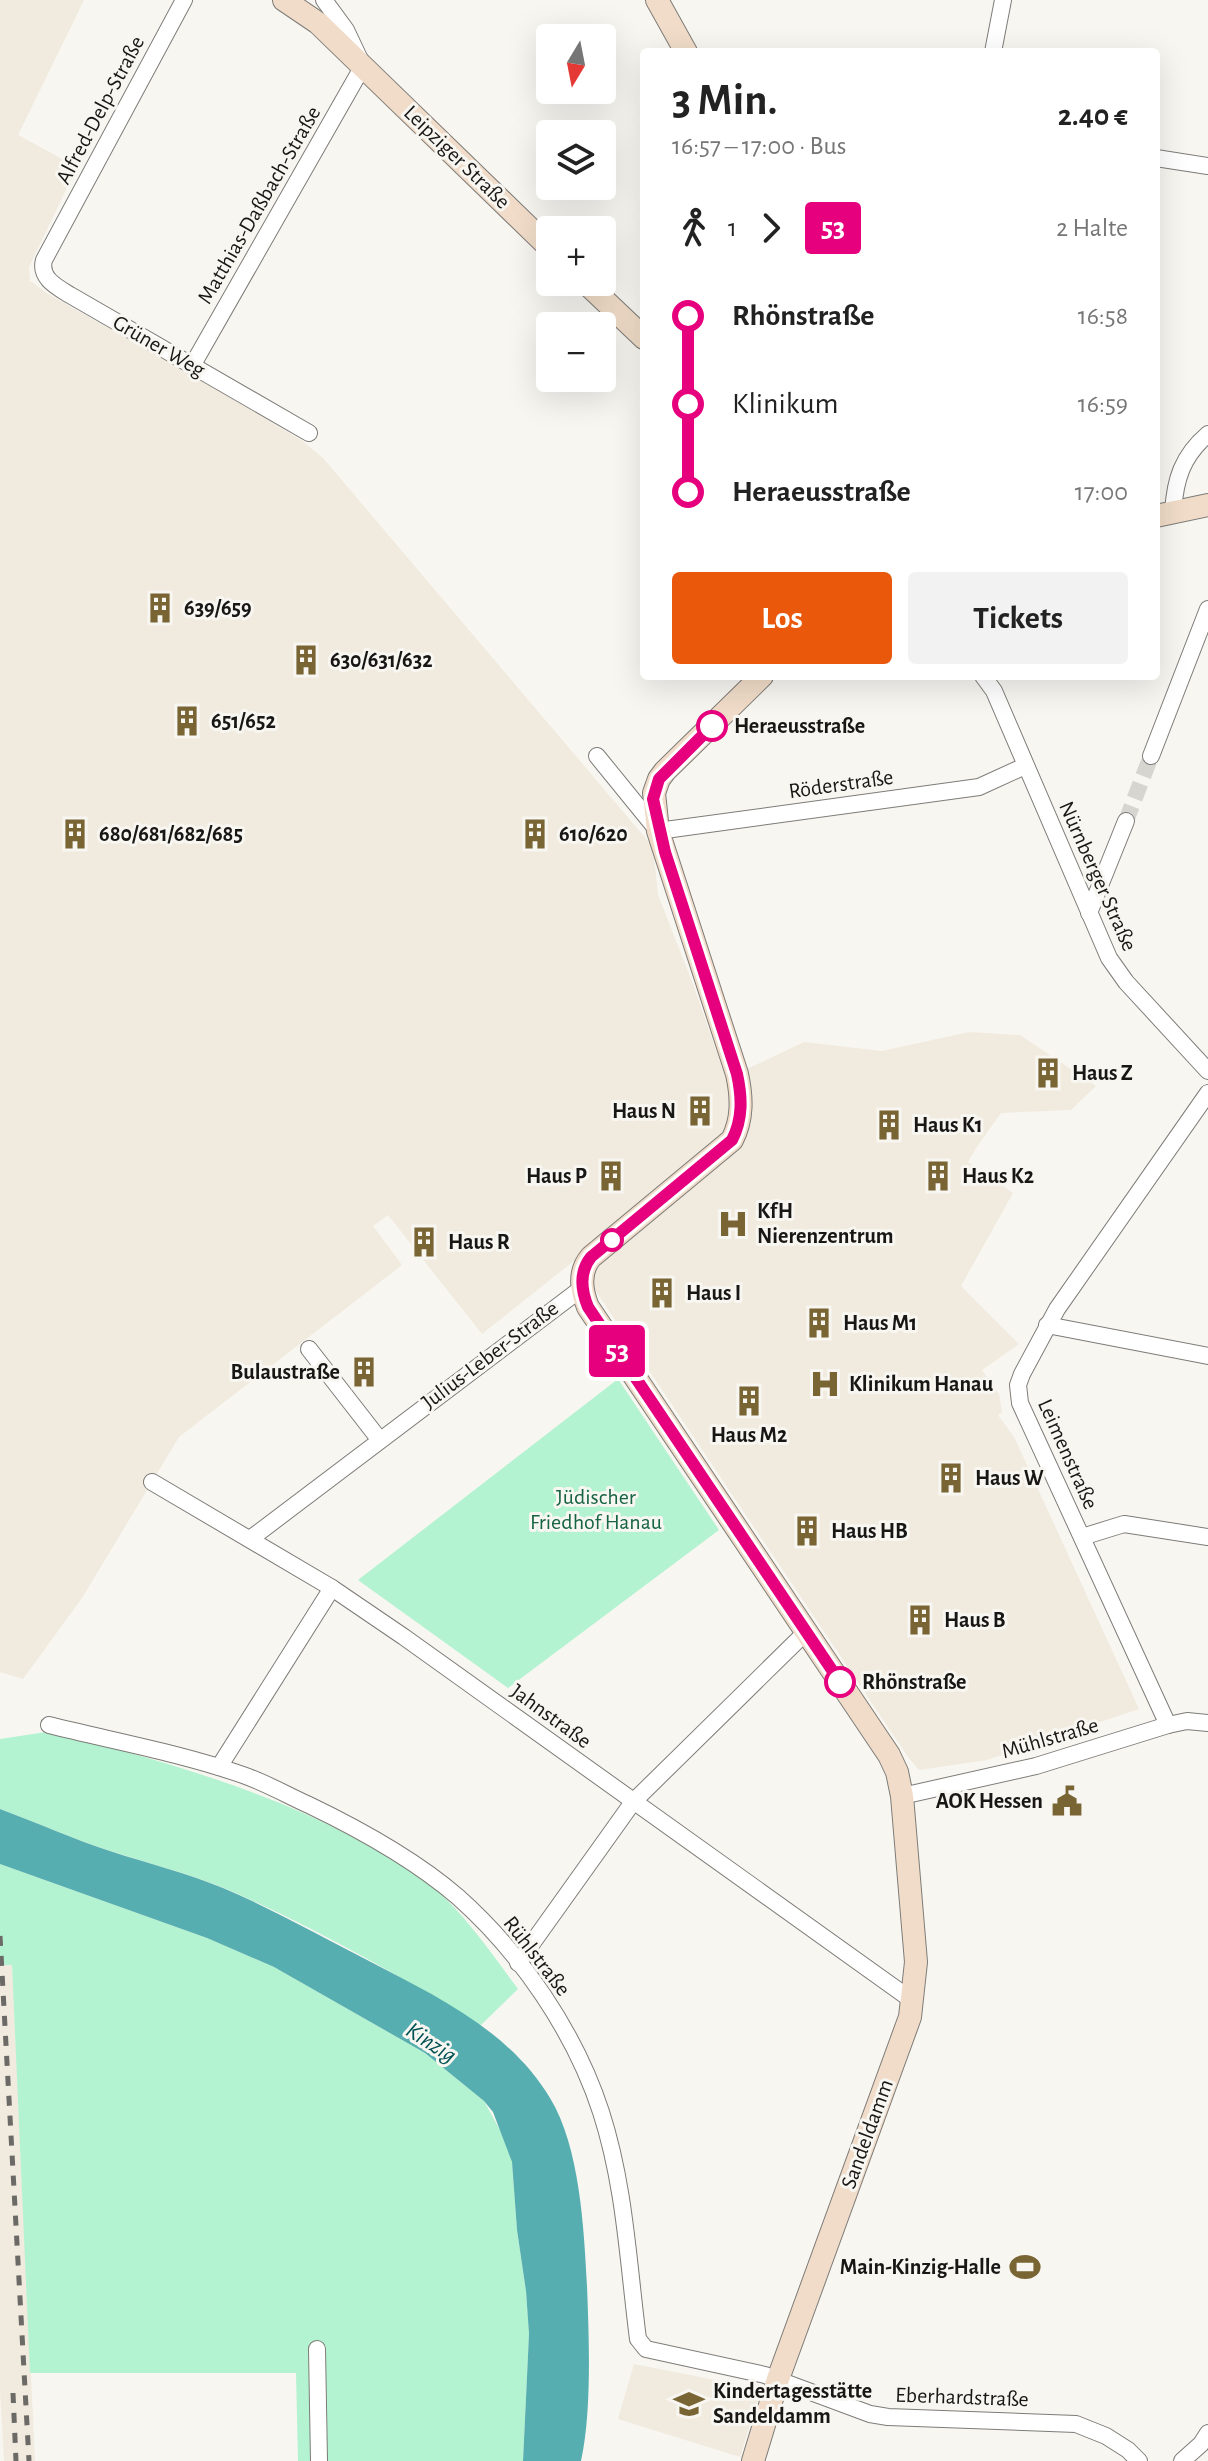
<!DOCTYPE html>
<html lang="de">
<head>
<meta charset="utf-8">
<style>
	:root { --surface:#fff; --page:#f2f2f2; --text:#222; --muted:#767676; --accent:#ea580c }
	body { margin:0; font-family:"Alegreya Sans",sans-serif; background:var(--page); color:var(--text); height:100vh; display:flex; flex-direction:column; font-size:30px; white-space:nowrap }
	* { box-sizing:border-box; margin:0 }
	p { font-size:26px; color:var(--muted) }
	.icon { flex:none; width:44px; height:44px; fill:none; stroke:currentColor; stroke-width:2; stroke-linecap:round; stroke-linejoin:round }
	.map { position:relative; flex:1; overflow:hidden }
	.details { position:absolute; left:640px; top:48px; width:520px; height:632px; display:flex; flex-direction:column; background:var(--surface); border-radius:8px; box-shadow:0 8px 32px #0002 }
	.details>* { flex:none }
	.badge { padding:0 16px; border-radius:6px; font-size:28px; line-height:52px }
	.needle { width:52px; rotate:190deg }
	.controls { position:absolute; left:536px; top:24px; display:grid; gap:16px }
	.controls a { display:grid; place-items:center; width:80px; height:80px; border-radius:8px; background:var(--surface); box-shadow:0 8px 32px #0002; font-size:40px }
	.map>.badge { position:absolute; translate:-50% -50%; box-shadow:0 0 0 4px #fff }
	.legs { display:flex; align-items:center; gap:12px; height:88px; padding:0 32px; font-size:26px }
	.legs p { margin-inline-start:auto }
	.head { display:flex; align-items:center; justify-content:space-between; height:136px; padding:0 32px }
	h1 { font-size:44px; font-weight:600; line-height:60px }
	.cta { display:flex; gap:16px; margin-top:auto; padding:16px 32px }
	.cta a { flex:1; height:92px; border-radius:8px; background:var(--accent); color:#fff; font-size:32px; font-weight:600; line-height:92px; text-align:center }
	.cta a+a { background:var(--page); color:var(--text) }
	ul { padding:0 32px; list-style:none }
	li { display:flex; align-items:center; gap:28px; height:88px; font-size:30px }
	li i { display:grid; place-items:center; width:12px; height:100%; margin:0 10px; background:currentColor }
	li i::after { content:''; width:20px; height:20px; margin:-10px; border:6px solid; border-radius:50%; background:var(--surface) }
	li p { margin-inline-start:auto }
	li:first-child i { background:linear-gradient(#0000 50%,currentColor 0) }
	li:last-child i { background:linear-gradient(currentColor 50%,#0000 0) }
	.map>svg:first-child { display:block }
	.built { fill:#f1eade }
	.green { fill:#b3f3d1 }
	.water { fill:#57aeb0 }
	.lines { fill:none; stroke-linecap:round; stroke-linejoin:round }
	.street-tunnel { stroke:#d6d5d0; stroke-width:16; stroke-dasharray:16 8; stroke-linecap:butt }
	.street-casing { stroke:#7e7c78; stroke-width:18 }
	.secondary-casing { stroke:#7e7c78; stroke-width:24 }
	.street { stroke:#fff; stroke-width:16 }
	.secondary { stroke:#f0dcc8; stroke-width:22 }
	.rail { stroke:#6b6a67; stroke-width:5; stroke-dasharray:10 10; stroke-linecap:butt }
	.line-1-casing { stroke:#fff; stroke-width:18 }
	.line-1 { stroke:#e6007e; stroke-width:12 }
	.stop-1-dot { fill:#fff; stroke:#e6007e; stroke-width:4 }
	.labels { text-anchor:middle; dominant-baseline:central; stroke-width:6; stroke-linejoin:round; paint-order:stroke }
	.street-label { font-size:22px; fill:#181715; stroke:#f8f6f1 }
	.poi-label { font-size:22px; font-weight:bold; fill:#181715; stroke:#f8f6f1; text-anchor:start }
	.stop-label { font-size:22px; font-weight:bold; fill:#181715; stroke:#f8f6f1; text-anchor:start }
	.park-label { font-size:22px; fill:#166444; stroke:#f8f6f1 }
	.water-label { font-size:24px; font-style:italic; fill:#005254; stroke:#f8f6f1 }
</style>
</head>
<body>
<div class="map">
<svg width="1208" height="2461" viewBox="0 0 1208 2461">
	<rect width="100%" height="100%" fill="#f8f6f1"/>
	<g class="built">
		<path d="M 0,0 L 84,0 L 18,135 L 77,167 L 29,267 L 30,281 L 48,294 L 188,373 L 301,440 L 323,458 L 653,847 L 658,895 L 693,984 L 726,1079 L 804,1042 L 882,1051 L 969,1032 L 1020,1035 L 1096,1086 L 1071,1110 L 1001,1113 L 976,1148 L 968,1162 L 1013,1193 L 961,1286 L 1019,1344 L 982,1370 L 999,1394 L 1002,1412 L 998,1415 L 1014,1437 L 1139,1709 L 987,1760 L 919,1770 L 908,1757 L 575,1260 L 482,1334 L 388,1215 L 373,1226 L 402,1265 L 179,1437 L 82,1598 L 23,1679 L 0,1672 Z"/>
		<path d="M 0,1965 L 12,1965 L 35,2461 L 4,2461 L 0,2390 Z"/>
		<path d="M 634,2364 L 761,2389 L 740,2457 L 618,2419 Z"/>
	</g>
	<g class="green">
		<path d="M 618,1379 L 719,1530 L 508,1688 L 358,1580 Z"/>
		<path d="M 53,1731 C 158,1761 264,1788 360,1841 C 390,1857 421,1875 446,1899 C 473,1926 495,1958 518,1989 L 481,2025 C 398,1975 313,1926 224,1888 C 188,1873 150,1864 114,1852 C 75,1840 38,1823 0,1809 L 0,1739 Z"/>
		<path d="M 0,1864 L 207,1938 L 274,1967 L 425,2053 L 484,2101 L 506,2141 L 512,2162 L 517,2230 L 526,2291 L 529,2334 L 523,2461 L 298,2461 L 296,2373 L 30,2373 L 12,1965 L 0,1965 Z"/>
	</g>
	<path class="water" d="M 0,1809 C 38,1823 75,1840 113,1852 C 150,1864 187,1873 223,1888 C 273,1909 320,1936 369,1961 C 436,1996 509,2030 550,2098 C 580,2147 584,2229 587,2286 C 589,2337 592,2412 581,2461 L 523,2461 L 529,2334 L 526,2291 L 517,2230 L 512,2162 L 493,2112 L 484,2101 L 425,2053 L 274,1967 L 207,1938 L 0,1864 Z"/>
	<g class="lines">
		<path class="street-tunnel" d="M 1126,821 L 1151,756"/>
		<g class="street-casing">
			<g id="street">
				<path d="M 184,0 L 44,260 C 39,278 57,287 70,295 L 309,433"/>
				<path d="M 993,52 L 1003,0"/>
				<path d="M 1156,158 L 1208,166"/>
				<path d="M 192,366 L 363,66 L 346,30 L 324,0"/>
				<path d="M 1173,512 C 1175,480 1182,456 1208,434"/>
				<path d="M 983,676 L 994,691 L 1109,958 L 1126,982 L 1208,1071"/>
				<path d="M 597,756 L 658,831 L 979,787 L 1025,766"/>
				<path d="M 1151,756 L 1208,609"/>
				<path d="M 1089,913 L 1126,821"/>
				<path d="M 1047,1325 L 1208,1356"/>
				<path d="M 309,1349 L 379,1439"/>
				<path d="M 152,1482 L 332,1588 L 404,1637 L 913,2001"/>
				<path d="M 1082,1537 L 1124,1524 L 1208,1537"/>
				<path d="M 250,1539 L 582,1288"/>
				<path d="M 49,1725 C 113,1741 180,1753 243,1775 C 266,1783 287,1795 309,1805 C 361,1830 414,1859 458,1897 C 521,1953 575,2032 601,2112 C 625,2186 628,2262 638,2339 L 646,2349 L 765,2375 L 870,2414 L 888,2417 L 1076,2424 L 1106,2436 L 1128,2450 L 1139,2461"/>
				<path d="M 1168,1725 L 1020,1403 L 1018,1385 L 1022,1374 L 1057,1309 L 1208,1093"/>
				<path d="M 219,1767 L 332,1588"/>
				<path d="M 902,1796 L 1036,1766 L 1168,1725 L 1187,1721 L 1208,1723"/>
				<path d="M 518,1963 L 633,1802 L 806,1632"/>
				<path d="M 317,2349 L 319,2461"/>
				<path d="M 1182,2461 L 1201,2444 L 1208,2433"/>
			</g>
		</g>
		<g class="secondary-casing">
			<g id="secondary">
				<path d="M 284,0 L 318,23 L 550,248"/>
				<path d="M 657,0 L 686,52"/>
				<path d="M 585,282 L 644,338"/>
				<path d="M 1156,516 L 1208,505"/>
				<path d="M 753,2461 L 778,2379 L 910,2017 L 916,1962 L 902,1796 L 897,1772 L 889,1755 L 588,1307 C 581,1290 578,1272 591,1257 L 732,1140 C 743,1119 742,1097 737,1074 L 658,831 L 654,793 L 659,779 L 665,771 L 762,676"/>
			</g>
		</g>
		<use href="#street" class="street"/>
		<use href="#secondary" class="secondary"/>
		<g class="rail">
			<path d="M 0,1936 L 29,2461"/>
			<path d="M 13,2393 L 16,2461"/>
		</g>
	</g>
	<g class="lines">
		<g class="line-1-casing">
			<path id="line-1" d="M 712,726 L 659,779 L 653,799 L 665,852 L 737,1074 C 742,1097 743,1119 732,1140 L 591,1257 C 579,1272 581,1290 588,1307 L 840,1682"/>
		</g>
		<use href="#line-1" class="line-1"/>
	</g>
	<defs>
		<g id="building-bare" transform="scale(2.4)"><path d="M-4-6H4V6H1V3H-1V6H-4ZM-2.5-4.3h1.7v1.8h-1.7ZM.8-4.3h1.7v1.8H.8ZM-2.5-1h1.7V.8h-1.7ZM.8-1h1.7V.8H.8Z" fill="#796534" stroke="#f8f6f1" stroke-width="2.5" paint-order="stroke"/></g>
		<g id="hospital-bare" transform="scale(2.4)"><path d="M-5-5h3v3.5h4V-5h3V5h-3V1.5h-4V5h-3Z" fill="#796534" stroke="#f8f6f1" stroke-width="2.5" paint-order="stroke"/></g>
		<g id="civic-bare" transform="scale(2.4)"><path d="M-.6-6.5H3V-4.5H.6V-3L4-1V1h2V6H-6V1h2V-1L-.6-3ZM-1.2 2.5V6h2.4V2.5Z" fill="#796534" stroke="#f8f6f1" stroke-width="2.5" paint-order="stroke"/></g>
		<g id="stadium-bare" transform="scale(2.4)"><path d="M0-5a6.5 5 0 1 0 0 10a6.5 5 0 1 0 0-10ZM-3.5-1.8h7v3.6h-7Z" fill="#796534" stroke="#f8f6f1" stroke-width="2.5" paint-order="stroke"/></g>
		<g id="school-bare" transform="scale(2.4)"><path d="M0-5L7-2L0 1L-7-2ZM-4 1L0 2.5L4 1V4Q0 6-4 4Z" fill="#796534" stroke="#f8f6f1" stroke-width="2.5" paint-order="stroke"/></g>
	</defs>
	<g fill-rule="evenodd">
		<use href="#building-bare" x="160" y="608"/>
		<use href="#building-bare" x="306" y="660"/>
		<use href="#building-bare" x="187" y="721"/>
		<use href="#building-bare" x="75" y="834"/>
		<use href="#building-bare" x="535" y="834"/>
		<use href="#building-bare" x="1048" y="1073"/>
		<use href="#building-bare" x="700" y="1111"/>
		<use href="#building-bare" x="889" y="1125"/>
		<use href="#building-bare" x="611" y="1176"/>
		<use href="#building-bare" x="938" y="1176"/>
		<use href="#hospital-bare" x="733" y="1224"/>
		<use href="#building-bare" x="424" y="1242"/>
		<use href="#building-bare" x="662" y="1293"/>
		<use href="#building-bare" x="819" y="1323"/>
		<use href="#building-bare" x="364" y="1372"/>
		<use href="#hospital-bare" x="825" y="1384"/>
		<use href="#building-bare" x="749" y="1401"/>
		<use href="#building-bare" x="951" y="1478"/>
		<use href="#building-bare" x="807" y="1531"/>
		<use href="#building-bare" x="920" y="1620"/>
		<use href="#civic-bare" x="1067" y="1801"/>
		<use href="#stadium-bare" x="1025" y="2267"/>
		<use href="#school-bare" x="689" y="2404"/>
	</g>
	<g class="stop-1-dot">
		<circle cx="712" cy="726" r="14"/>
		<circle cx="612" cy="1240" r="10"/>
		<circle cx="840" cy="1682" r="14"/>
	</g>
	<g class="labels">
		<g class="street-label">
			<text transform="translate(100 110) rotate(-62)">Alfred-Delp-Straße</text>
			<text transform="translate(457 157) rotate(44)">Leipziger Straße</text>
			<text transform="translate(259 205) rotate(-60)">Matthias-Daßbach-Straße</text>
			<text transform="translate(159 346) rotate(30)">Grüner Weg</text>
			<text transform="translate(841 784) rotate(-8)">Röderstraße</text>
			<text transform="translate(1098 876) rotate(66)">Nürnberger Straße</text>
			<text transform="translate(490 1355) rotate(-37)">Julius-Leber-Straße</text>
			<text transform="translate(1068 1454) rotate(66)">Leimenstraße</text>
			<text transform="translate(551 1716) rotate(36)">Jahnstraße</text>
			<text transform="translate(1050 1738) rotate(-16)">Mühlstraße</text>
			<text transform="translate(537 1956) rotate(52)">Rühlstraße</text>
			<text transform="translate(867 2134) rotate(-70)">Sandeldamm</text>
			<text transform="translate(962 2397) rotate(2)">Eberhardstraße</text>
		</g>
		<g class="poi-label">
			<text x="184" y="608">639/659</text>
			<text x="330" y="660">630/631/632</text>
			<text x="211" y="721">651/652</text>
			<text x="99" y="834">680/681/682/685</text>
			<text x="559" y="834">610/620</text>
			<text x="1072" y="1073">Haus Z</text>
			<text x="676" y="1111" text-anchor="end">Haus N</text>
			<text x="913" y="1125">Haus K1</text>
			<text x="587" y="1176" text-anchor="end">Haus P</text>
			<text x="962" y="1176">Haus K2</text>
			<text x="757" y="1211">KfH<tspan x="757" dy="25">Nierenzentrum</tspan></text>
			<text x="448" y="1242">Haus R</text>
			<text x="686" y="1293">Haus I</text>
			<text x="843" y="1323">Haus M1</text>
			<text x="340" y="1372" text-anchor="end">Bulaustraße</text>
			<text x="849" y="1384">Klinikum Hanau</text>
			<text x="749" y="1435" text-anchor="middle">Haus M2</text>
			<text x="975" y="1478">Haus W</text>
			<text x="831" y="1531">Haus HB</text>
			<text x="944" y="1620">Haus B</text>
			<text x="1043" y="1801" text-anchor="end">AOK Hessen</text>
			<text x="1001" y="2267" text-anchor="end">Main-Kinzig-Halle</text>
			<text x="713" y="2391">Kindertagesstätte<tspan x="713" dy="25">Sandeldamm</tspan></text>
		</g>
		<g class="stop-label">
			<text x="734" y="726">Heraeusstraße</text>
			<text x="862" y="1682">Rhönstraße</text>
		</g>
		<g class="park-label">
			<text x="596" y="1497">Jüdischer<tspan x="596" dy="25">Friedhof Hanau</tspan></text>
		</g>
		<g class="water-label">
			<text transform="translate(431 2043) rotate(33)">Kinzig</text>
		</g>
	</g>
</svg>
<div class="controls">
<a><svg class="needle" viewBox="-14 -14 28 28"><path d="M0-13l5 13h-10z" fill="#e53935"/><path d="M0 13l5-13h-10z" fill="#767676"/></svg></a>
<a><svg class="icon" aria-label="layers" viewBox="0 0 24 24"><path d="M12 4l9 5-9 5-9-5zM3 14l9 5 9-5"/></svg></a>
<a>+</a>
<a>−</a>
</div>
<b class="badge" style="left:617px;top:1351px;background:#e6007e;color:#fff">53</b>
<section class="details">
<div class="head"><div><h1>3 Min.</h1><p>16:57 – 17:00 · Bus</p></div><b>2.40 €</b></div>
<div class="legs"><svg class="icon" aria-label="walk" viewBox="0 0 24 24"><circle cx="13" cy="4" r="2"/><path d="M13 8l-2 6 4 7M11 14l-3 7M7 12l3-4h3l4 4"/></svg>1<svg class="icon" aria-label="forward" viewBox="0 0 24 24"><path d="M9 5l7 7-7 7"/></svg><b class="badge" style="background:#e6007e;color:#fff">53</b><p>2 Halte</p></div>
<ul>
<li><i style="color:#e6007e"></i><b>Rhönstraße</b><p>16:58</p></li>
<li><i style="color:#e6007e"></i><span>Klinikum</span><p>16:59</p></li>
<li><i style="color:#e6007e"></i><b>Heraeusstraße</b><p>17:00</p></li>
</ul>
<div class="cta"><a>Los</a><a>Tickets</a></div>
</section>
</div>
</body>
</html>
